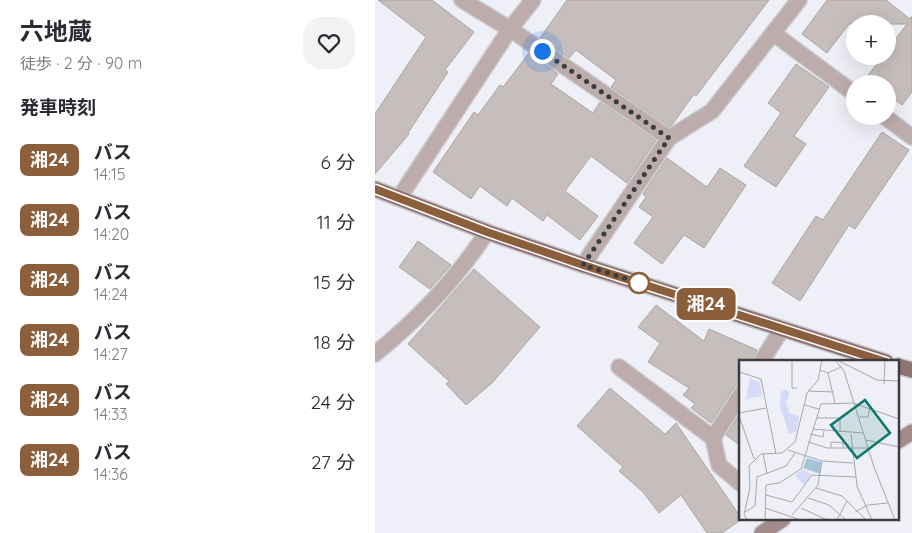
<!DOCTYPE html>
<html lang="ja">
<head>
<meta charset="utf-8">
<style>
	:root { --surface:#fff; --page:#f2f2f3; --text:#2b2b33; --muted:#7c7c81 }
	body { margin:0; font-family:Quicksand,"Noto Sans JP",sans-serif; background:var(--page); color:var(--text); height:100vh; display:flex; flex-direction:column; font-size:19px; white-space:nowrap }
	* { box-sizing:border-box; margin:0 }
	p { font-size:16px; color:var(--muted) }
	.icon { flex:none; width:28px; height:28px; fill:none; stroke:currentColor; stroke-width:2; stroke-linecap:round; stroke-linejoin:round }
	.map { position:relative; flex:1; overflow:hidden }
	.panel { display:flex; flex-direction:column; background:var(--surface); width:375px }
	.panel>* { flex:none }
	.badge { padding:0 10px; border-radius:8px; font-size:18px; line-height:32px }
	.fabs { position:absolute; left:471px; top:15px; display:grid; gap:10px }
	.fabs a { display:grid; place-items:center; width:50px; height:50px; border-radius:50%; background:var(--surface); box-shadow:0 5px 20px #0002; font-size:25px }
	.you { position:absolute; width:25px; height:25px; margin:-12px; border:4px solid #fff; border-radius:50%; background:#1a73e8; box-shadow:0 0 0 8px #1a73e833 }
	.map>.badge { position:absolute; translate:-50% -50%; box-shadow:0 0 0 2px #fff }
	h2 { padding:0 20px; font-size:19px; line-height:45px }
	.round { display:grid; place-items:center; flex:none; width:52px; height:52px; border-radius:20px; background:var(--page) }
	.head { display:flex; align-items:center; justify-content:space-between; height:85px; padding:0 20px }
	h1 { font-size:24px; font-weight:700; line-height:38px }
	ul { padding:0; list-style:none }
	li { display:flex; align-items:center; gap:15px; height:60px; padding:0 20px }
	li div { flex:1 }
	li b { display:block; font-size:19px }
	li em { font-style:normal }
	li .badge { min-width:55px; font-weight:700; text-align:center }
	main { display:flex; flex:1; min-height:0 }
	.map>svg:first-child { display:block }
	.building { fill:#c6bebd; stroke:#aca5a3 }
	.lines { fill:none; stroke-linecap:round; stroke-linejoin:round }
	.street-casing { stroke:#cbccd2; stroke-width:18 }
	.secondary-casing { stroke:#cbccd2; stroke-width:18 }
	.primary-casing { stroke:#cbccd2; stroke-width:18 }
	.street { stroke:#bcacab; stroke-width:15 }
	.secondary { stroke:#a28a8a; stroke-width:15 }
	.primary { stroke:#8f7272; stroke-width:15 }
	.line-casing { stroke:#fff; stroke-width:11 }
	.line { stroke:#8b5e3c; stroke-width:8 }
	.walk { stroke:#3b3c3f; stroke-width:5; stroke-dasharray:0 9 }
	.stop-dot { fill:#fff; stroke:#8b5e3c; stroke-width:2.5 }
	.inset-road { fill:none; stroke:#a7a8ad; stroke-width:1 }
	.view { fill:#0f766e; fill-opacity:0.15; stroke:#0f766e; stroke-width:2.5 }
	.inset-edge { fill:none; stroke:#3b3c3f; stroke-width:2.5 }
</style>
</head>
<body>
<main>
<section class="panel">
<div class="head"><div><h1>六地蔵</h1><p>徒歩 · 2 分 · 90 m</p></div><a class="round"><svg class="icon" aria-label="heart" viewBox="0 0 24 24"><path d="M12 20l-8-8c-3-5 5-10 8-4 3-6 11-1 8 4z"/></svg></a></div>
<h2>発車時刻</h2>
<ul>
<li><span class="badge" style="background:#8b5e3c;color:#fff">湘24</span><div><b>バス</b><p>14:15</p></div><em>6 分</em></li>
<li><span class="badge" style="background:#8b5e3c;color:#fff">湘24</span><div><b>バス</b><p>14:20</p></div><em>11 分</em></li>
<li><span class="badge" style="background:#8b5e3c;color:#fff">湘24</span><div><b>バス</b><p>14:24</p></div><em>15 分</em></li>
<li><span class="badge" style="background:#8b5e3c;color:#fff">湘24</span><div><b>バス</b><p>14:27</p></div><em>18 分</em></li>
<li><span class="badge" style="background:#8b5e3c;color:#fff">湘24</span><div><b>バス</b><p>14:33</p></div><em>24 分</em></li>
<li><span class="badge" style="background:#8b5e3c;color:#fff">湘24</span><div><b>バス</b><p>14:36</p></div><em>27 分</em></li>
</ul>
</section>
<div class="map">
<svg width="537" height="533" viewBox="0 0 537 533">
	<rect width="100%" height="100%" fill="#eff0f7"/>
	<g class="building">
		<path d="M 3,0 L 57,0 L 99,32 L 70,70 L 73,72 L 33,133 L 34,134 L 0,174 L 0,114 L 51,37 Z"/>
		<path d="M 192,0 L 394,0 L 321,96 L 319,94 L 297,125 L 294,127 L 236,87 L 241,80 L 201,50 L 194,58 L 165,38 Z"/>
		<path d="M 452,0 L 511,0 L 535,19 L 537,16 L 537,92 L 527,105 L 512,94 L 512,84 L 499,84 L 491,78 L 508,56 L 512,56 L 512,50 L 532,24 L 474,24 L 452,53 L 427,34 Z"/>
		<path d="M 154,53 L 183,74 L 176,84 L 218,113 L 225,102 L 281,140 L 252,183 L 216,156 L 190,191 L 223,216 L 205,240 L 172,215 L 168,221 L 137,198 L 132,206 L 105,186 L 96,199 L 58,172 L 99,112 L 103,115 L 125,85 L 128,87 Z"/>
		<path d="M 421,64 L 454,87 L 419,136 L 431,144 L 401,187 L 369,166 L 406,113 L 393,103 Z"/>
		<path d="M 507,132 L 534,150 L 480,229 L 474,225 L 425,301 L 397,283 L 441,216 L 448,220 Z"/>
		<path d="M 292,158 L 332,187 L 345,168 L 371,185 L 329,248 L 309,235 L 287,264 L 259,243 L 278,217 L 264,207 L 271,197 L 268,194 Z"/>
		<path d="M 43,241 L 76,265 L 55,289 L 24,267 Z"/>
		<path d="M 99,269 L 165,327 L 117,383 L 91,405 L 71,384 L 74,381 L 33,344 Z"/>
		<path d="M 281,305 L 329,341 L 334,329 L 382,350 L 377,362 L 366,362 L 366,385 L 358,389 L 336,423 L 316,408 L 320,404 L 308,395 L 314,388 L 273,362 L 285,343 L 263,327 Z"/>
		<path d="M 235,388 L 290,434 L 301,423 L 367,519 L 347,533 L 332,533 L 306,495 L 284,513 L 268,492 L 244,471 L 248,467 L 202,426 Z"/>
		<path d="M 366,412 L 366,446 L 351,435 Z"/>
	</g>
	<g class="lines">
		<g class="street-casing">
			<g id="street">
				<path d="M 87,0 L 135,29 L 294,138"/>
				<path d="M 398,33 L 480,94"/>
				<path d="M 509,116 L 537,137"/>
				<path d="M 24,198 L 135,29 L 158,0"/>
				<path d="M 208,265 L 294,138 L 337,111 L 424,0"/>
				<path d="M 0,354 C 43,319 82,278 112,232"/>
				<path d="M 386,362 L 407,329"/>
				<path d="M 244,367 L 338,438"/>
				<path d="M 366,394 L 338,438 L 344,465 L 366,484"/>
			</g>
		</g>
		<g class="secondary-casing">
			<g id="secondary">
				<path d="M 523,441 L 537,432"/>
				<path d="M 387,533 L 408,519"/>
			</g>
		</g>
		<g class="primary-casing">
			<g id="primary">
				<path d="M 0,189 L 112,232 L 208,265 L 511,362"/>
				<path d="M 523,366 L 537,370"/>
			</g>
		</g>
		<use href="#street" class="street"/>
		<use href="#secondary" class="secondary"/>
		<use href="#primary" class="primary"/>
	</g>
	<g class="lines">
		<g class="line-casing">
			<path id="line" d="M 0,189 L 112,232 L 208,265 L 511,362"/>
		</g>
		<use href="#line" class="line"/>
		<path class="walk" d="M 167,51 L 294,138 L 208,265 L 264,283"/>
	</g>
	<circle class="stop-dot" cx="264" cy="283" r="10"/>
	<g transform="translate(364 360)">
		<rect width="160" height="160" fill="#eff0f7"/>
		<path d="M 11,18 L 21,23 L 23,36 L 7,39 ZM 47,29 L 51,32 L 47,42 L 50,53 L 60,57 L 58,71 L 50,74 L 41,46 L 42,32 ZM 64,109 L 72,114 L 65,125 L 56,116 Z" fill="#d4daf7"/>
		<path d="M 68,98 L 82,102 L 81,114 L 64,108 Z" fill="#a6c3d7"/>
		<path class="inset-road" d="M 53,0 L 53,28 L 58,28M 96,0 L 105,11 L 135,107 L 156,160M 100,1 L 138,20 L 160,21M 81,10 L 89,13 L 102,7M 0,12 L 22,19 L 37,94M 89,13 L 96,43M 145,24 L 146,0M 69,31 L 95,32M 65,45 L 80,49M 0,53 L 27,48M 0,56 L 15,99M 120,57 L 129,57 L 131,48M 78,58 L 101,58 L 101,72M 74,69 L 124,73M 71,74 L 84,77 L 85,71M 112,74 L 118,126 L 133,160M 127,80 L 160,87M 69,82 L 88,88 L 129,88M 92,88 L 92,82 L 104,83 L 104,88M 49,90 L 83,101 L 114,103M 24,93 L 28,114M 77,128 L 103,136 L 127,160M 27,135 L 53,142 L 73,115 L 116,117M 69,138 L 90,145 L 107,160M 26,148 L 62,160M 62,148 L 88,160M 6,152 L 16,146 L 18,117 L 47,106 L 56,93M 116,152 L 129,145 L 149,143M 53,155 L 79,125 L 83,101M 8,160 L 5,154 L 11,128 L 10,106 L 22,94 L 43,93 L 56,82 L 68,33 L 79,20 L 83,0M 26,160 L 27,125 L 40,123 L 62,109 L 82,44 L 114,43 L 160,59M 98,160 L 108,141"/>
		<path class="view" d="M 126,40 L 151,73 L 118,98 L 92,65 Z"/>
		<rect width="160" height="160" class="inset-edge"/>
	</g>
</svg>
<div class="fabs">
<a>+</a>
<a>−</a>
</div>
<div class="you" style="left:167px;top:51px"></div>
<b class="badge" style="left:331px;top:304px;background:#8b5e3c;color:#fff">湘24</b>
</div>
</main>
</body>
</html>
